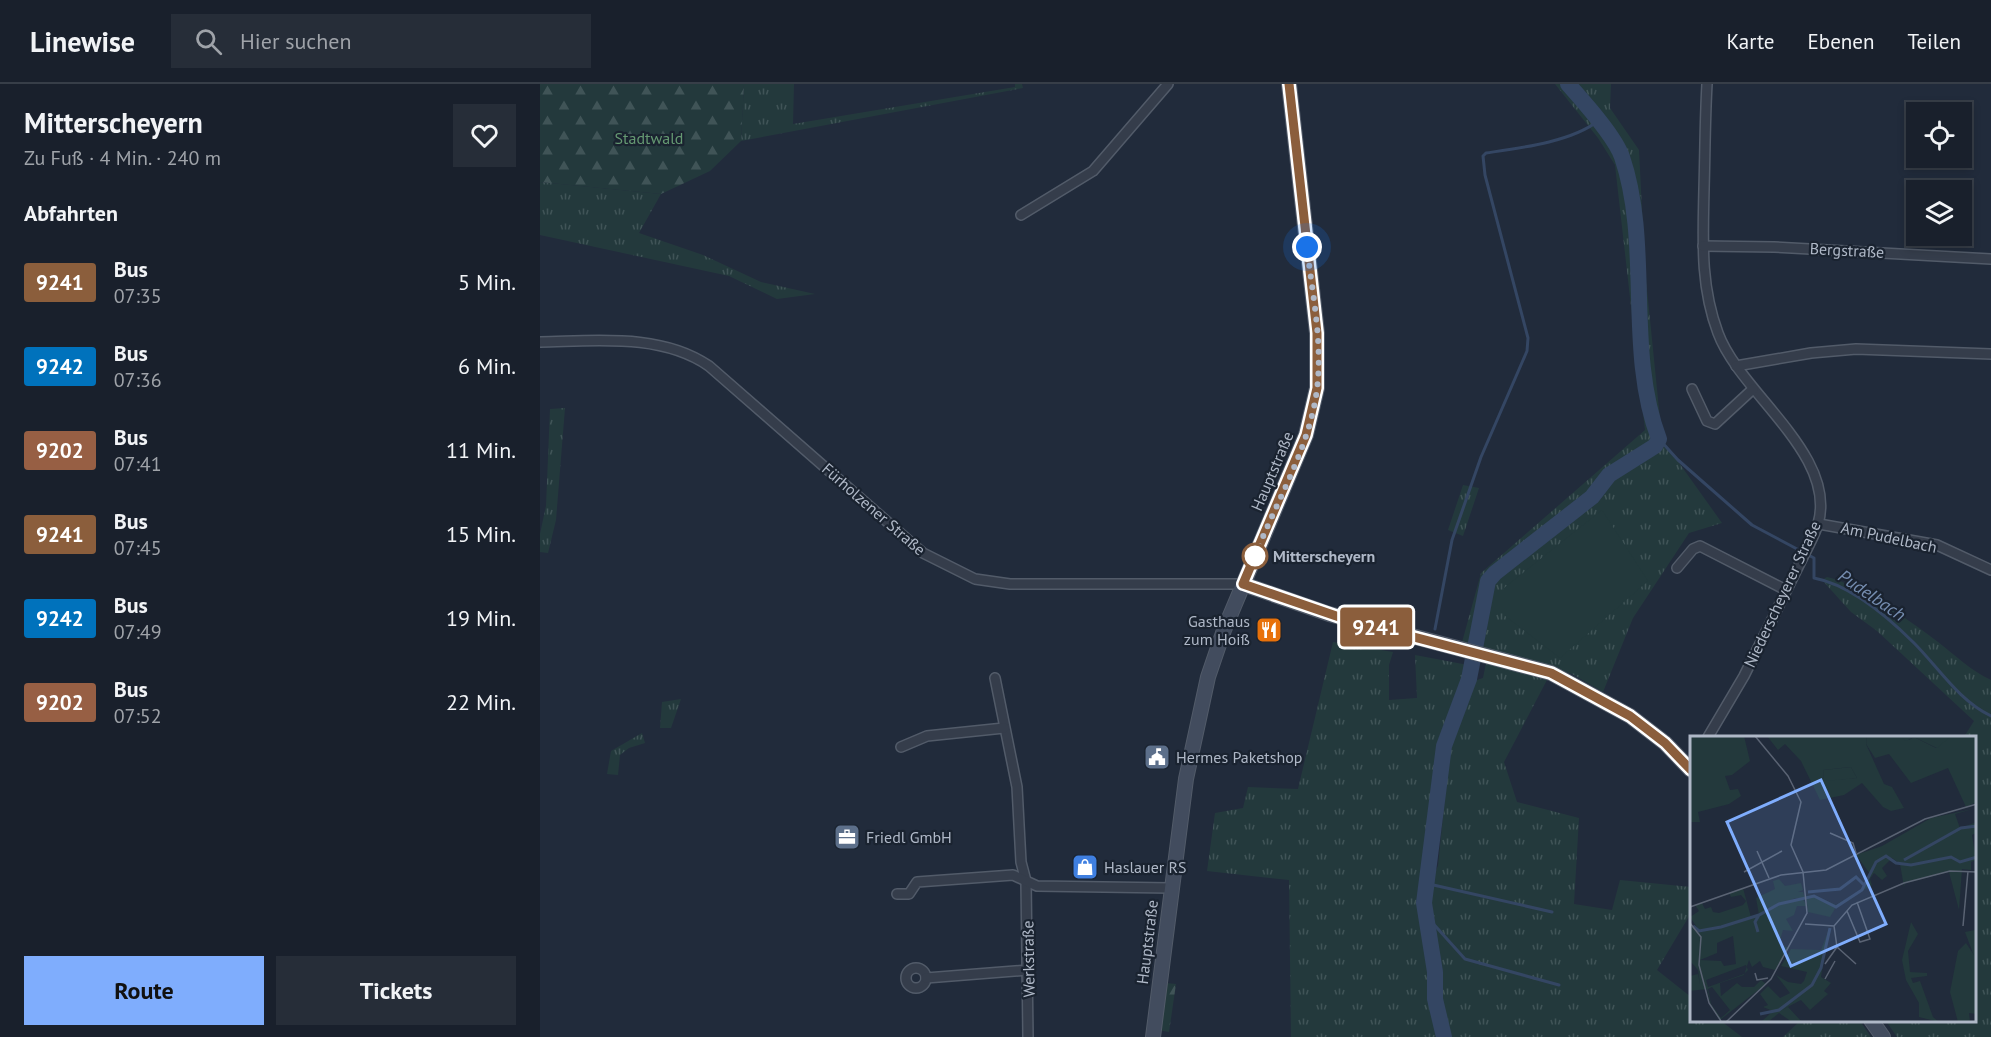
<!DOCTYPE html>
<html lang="de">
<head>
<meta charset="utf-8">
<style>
	:root { --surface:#19202c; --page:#262d38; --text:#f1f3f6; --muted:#9fa3a9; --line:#373e48; --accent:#7fadfd }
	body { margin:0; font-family:"PT Sans",sans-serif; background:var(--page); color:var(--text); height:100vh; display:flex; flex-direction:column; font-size:22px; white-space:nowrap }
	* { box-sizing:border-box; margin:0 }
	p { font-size:20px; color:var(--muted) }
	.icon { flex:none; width:33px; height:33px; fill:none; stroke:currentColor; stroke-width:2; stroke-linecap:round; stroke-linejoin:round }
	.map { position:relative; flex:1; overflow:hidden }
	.panel { display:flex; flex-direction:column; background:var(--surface); width:540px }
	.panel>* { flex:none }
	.badge { padding:0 12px; border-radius:4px; font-size:21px; line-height:39px }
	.controls { position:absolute; left:1366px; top:18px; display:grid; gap:12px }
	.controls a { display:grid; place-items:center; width:66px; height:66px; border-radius:0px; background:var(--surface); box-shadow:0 3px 9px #0003,0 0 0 2px var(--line); font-size:30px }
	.you { position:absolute; width:30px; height:30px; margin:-15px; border:4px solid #fff; border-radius:50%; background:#1a73e8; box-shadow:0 0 0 9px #1a73e833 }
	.map>.badge { position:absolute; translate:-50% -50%; box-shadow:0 0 0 3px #fff }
	h2 { padding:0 24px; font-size:22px; line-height:54px }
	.round { display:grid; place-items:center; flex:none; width:63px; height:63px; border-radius:0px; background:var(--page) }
	.summary { display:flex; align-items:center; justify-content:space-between; height:102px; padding:0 24px }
	h1 { font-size:28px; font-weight:700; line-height:45px }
	.button { display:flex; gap:12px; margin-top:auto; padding:12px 24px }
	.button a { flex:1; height:69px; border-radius:0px; background:var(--accent); color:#111; font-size:24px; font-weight:700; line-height:69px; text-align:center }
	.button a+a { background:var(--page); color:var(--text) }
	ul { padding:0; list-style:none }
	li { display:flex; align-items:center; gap:18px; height:84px; padding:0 24px }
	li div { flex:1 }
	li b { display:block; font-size:22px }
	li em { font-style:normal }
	li .badge { min-width:66px; font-weight:700; text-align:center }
	header { display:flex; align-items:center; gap:36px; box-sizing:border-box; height:84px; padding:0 30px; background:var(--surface); border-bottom:2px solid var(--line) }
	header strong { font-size:28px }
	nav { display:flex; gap:33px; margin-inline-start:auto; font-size:21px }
	.search { width:420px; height:54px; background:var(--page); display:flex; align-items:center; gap:15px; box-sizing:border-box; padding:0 21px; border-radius:0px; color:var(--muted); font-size:22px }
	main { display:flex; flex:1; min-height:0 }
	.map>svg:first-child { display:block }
	.grass { fill:url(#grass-tufts) }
	.forest { fill:url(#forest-firs) }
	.pitch { fill:#23393c }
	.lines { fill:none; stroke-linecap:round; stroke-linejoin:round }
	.stream { stroke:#344663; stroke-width:3 }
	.river { stroke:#344663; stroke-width:16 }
	.street-casing { stroke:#525b69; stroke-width:12 }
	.secondary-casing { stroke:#525b69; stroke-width:16 }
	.street { stroke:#353d4b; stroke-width:9 }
	.secondary { stroke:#424c5e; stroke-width:14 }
	.line-casing { stroke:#fff; stroke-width:14 }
	.line { stroke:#8b5e3c; stroke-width:9 }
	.walk { stroke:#afb8c7; stroke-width:6; stroke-dasharray:0 10.8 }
	.stop-dot { fill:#fff; stroke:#8b5e3c; stroke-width:3 }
	.labels { text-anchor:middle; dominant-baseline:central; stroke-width:4.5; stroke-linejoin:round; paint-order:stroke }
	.park-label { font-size:16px; fill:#659972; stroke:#1a2330 }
	.street-label { font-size:16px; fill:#afb8c7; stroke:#1a2330 }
	.stop-label { font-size:16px; font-weight:bold; fill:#afb8c7; stroke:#1a2330; text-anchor:start }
	.poi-label { font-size:16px; fill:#afb8c7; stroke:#1a2330; text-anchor:start }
	.water-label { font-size:18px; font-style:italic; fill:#768eb1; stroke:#1a2330 }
	.inset-river { fill:none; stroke:#344663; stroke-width:3 }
	.inset-road { fill:none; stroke:#5a6373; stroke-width:1.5 }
	.view { fill:#7fadfd; fill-opacity:0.15; stroke:#7fadfd; stroke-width:3 }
	.inset-edge { fill:none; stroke:#afb8c7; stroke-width:3 }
</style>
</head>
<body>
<header>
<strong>Linewise</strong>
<div class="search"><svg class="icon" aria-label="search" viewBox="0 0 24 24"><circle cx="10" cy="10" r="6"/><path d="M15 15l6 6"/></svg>Hier suchen</div>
<nav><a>Karte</a><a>Ebenen</a><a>Teilen</a></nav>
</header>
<main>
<section class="panel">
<div class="summary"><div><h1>Mitterscheyern</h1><p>Zu Fuß · 4 Min. · 240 m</p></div><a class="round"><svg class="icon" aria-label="heart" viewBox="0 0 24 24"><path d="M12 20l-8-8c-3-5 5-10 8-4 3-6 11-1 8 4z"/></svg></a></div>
<h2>Abfahrten</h2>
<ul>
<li><span class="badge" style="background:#8b5e3c;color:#fff">9241</span><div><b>Bus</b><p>07:35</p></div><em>5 Min.</em></li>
<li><span class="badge" style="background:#0072bc;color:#fff">9242</span><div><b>Bus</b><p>07:36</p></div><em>6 Min.</em></li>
<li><span class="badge" style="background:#975f44;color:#fff">9202</span><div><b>Bus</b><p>07:41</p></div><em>11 Min.</em></li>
<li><span class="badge" style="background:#8b5e3c;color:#fff">9241</span><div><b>Bus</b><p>07:45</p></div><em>15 Min.</em></li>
<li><span class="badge" style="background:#0072bc;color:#fff">9242</span><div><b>Bus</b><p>07:49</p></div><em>19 Min.</em></li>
<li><span class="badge" style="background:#975f44;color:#fff">9202</span><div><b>Bus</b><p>07:52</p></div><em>22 Min.</em></li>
</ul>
<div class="button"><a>Route</a><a>Tickets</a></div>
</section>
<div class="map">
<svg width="1451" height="953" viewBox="0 0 1451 953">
	<defs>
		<pattern id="grass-tufts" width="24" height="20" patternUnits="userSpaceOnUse" patternTransform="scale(1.5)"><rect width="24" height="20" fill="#23393c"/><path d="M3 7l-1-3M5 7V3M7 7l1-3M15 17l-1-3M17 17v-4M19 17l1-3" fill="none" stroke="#405457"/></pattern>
		<pattern id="forest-firs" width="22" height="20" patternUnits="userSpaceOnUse" patternTransform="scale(1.5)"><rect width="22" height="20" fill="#23393c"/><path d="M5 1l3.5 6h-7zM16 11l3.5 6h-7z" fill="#405457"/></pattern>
	</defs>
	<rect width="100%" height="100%" fill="#212b3b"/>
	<g class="grass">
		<path d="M 204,0 L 254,0 L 253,40 L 475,3 L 475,0 L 482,0 L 483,4 L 201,57 Z"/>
		<path d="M 1015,0 L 1071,0 L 1070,24 L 1099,66 L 1105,186 L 1122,355 L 1182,439 L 1149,449 L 1093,534 L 1063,608 L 1032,590 L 953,567 L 921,562 L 941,489 L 1105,346 L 1075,81 L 1058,54 Z"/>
		<path d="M 0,98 L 121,110 L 99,149 L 163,171 L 221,198 L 275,210 L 237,215 L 189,192 L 0,151 Z"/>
		<path d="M 25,324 L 16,436 L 8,469 L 0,468 L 0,450 L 6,422 L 10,325 Z"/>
		<path d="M 923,401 L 939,404 L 923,452 L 908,446 Z"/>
		<path d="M 1287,493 C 1316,499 1374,539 1398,558 C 1415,571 1431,587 1451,596 L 1451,953 L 1357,953 L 1346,937 L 1434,936 L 1434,653 L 1424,653 L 1434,637 L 1337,547 L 1311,528 L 1282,496 Z"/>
		<path d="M 793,558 L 853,568 L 849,581 L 849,616 L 877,614 L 875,571 L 928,581 L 902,655 L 882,803 L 891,915 L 900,953 L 751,953 L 749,796 L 667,787 L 675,729 L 703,724 L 708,703 L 758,705 Z"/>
		<path d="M 946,579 L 1008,594 L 964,678 L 977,718 L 1039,734 L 1034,820 L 1072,826 L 1080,796 L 1151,803 L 1151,829 L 1117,886 L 1151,913 L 1151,936 L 1181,937 L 1202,953 L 904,953 L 895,915 L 884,819 L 889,800 L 898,782 L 910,663 L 934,597 L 943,594 Z"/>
		<path d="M 141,615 L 131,644 L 120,644 L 122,618 Z"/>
		<path d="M 102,649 L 105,659 L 89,664 L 80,671 L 78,691 L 67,690 L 71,667 Z"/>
		<path d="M 1261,936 L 1320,937 L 1331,953 L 1243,953 Z"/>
	</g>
	<g class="forest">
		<path d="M 0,0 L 204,0 L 201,57 L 170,87 L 121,110 L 0,98 Z"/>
		<path d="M 626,899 L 636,900 L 629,948 L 618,946 Z"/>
	</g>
	<path class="pitch" d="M 1062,426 L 1108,497 L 1020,574 L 964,531 L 964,504 Z"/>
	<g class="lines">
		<g class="stream">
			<path d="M 1119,355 L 1138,376 L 1212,441 L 1274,474 L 1274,494 C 1311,501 1347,532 1374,559 C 1398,583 1419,617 1451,632"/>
			<path d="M 895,545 L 912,456 L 941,373 L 987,267 L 988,254 L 945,91 L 943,72 L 946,69 C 980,64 1031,58 1058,37"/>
			<path d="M 889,800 L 1012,828"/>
			<path d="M 889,835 L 925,875 L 1019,901"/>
		</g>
		<path class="river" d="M 904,953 L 895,915 L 895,888 L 884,819 L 904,662 L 929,595 L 948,497 L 955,489 L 1052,413 L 1069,391 L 1115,362 L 1119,355 C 1085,266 1112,161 1082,73 C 1075,52 1043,17 1028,0"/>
		<g class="street-casing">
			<g id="street">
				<path d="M 1167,0 C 1165,35 1165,70 1164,105 C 1163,155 1160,201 1178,249 C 1200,309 1298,371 1278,440 C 1276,447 1272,455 1269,461 L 1204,592 L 1168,653"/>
				<path d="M 481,131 L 553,87 L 628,0"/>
				<path d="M 1163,162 L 1234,163 L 1451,175"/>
				<path d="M 0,258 C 56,257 121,249 169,282 L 383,469 L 435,495 L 470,500 L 703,500"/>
				<path d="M 1196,282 L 1271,269 L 1316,265 L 1451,270"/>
				<path d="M 1152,305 L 1167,337 L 1175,340 L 1213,305"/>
				<path d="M 1279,440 L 1397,461 L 1451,486"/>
				<path d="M 1137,484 L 1153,465 L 1160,462 L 1246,506"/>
				<path d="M 455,594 L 477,703 L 481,778 L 486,797 L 488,953"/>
				<path d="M 361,663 L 387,652 L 464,644"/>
				<path d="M 357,810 L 369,810 L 377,798 L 473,791 L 497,802 L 630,804"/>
				<circle cx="376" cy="894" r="10"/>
				<path d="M 386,894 L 488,886"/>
			</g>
		</g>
		<g class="secondary-casing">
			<g id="secondary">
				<path d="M 703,500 L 789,530 L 1011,589 L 1090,632 L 1125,659 L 1151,686"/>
				<path d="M 1331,936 L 1343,953"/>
				<path d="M 613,953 L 646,695 L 668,593 L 684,546 L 766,351 L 777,304 L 777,249 L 749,0"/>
			</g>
		</g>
		<use href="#street" class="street"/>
		<use href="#secondary" class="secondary"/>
	</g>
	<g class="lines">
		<g class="line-casing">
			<path id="line" d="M 749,0 L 777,249 L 777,304 L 766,351 L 703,500 L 805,535 L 1011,589 L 1090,632 L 1125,659 L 1151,686"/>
		</g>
		<use href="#line" class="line"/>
		<path class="walk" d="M 715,472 C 736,418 770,363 777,305 C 783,258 772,209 767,163"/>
	</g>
	<defs>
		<g id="restaurant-square" transform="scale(1.35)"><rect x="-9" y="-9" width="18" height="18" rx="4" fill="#e8710a" stroke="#1a2330"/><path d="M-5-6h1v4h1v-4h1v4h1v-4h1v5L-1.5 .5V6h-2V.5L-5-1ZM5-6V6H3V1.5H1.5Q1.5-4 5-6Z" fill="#fff"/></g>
		<g id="civic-square" transform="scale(1.35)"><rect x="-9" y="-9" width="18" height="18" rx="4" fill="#5c6f8a" stroke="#1a2330"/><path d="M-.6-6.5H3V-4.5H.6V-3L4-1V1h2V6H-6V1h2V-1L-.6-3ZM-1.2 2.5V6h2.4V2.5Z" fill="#fff"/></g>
		<g id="office-square" transform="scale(1.35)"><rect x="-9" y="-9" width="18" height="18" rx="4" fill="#5c6f8a" stroke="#1a2330"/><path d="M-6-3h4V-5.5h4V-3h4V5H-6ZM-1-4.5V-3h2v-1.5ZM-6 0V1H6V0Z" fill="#fff"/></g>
		<g id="shop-square" transform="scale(1.35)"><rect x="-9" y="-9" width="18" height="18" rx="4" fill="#3f7fe0" stroke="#1a2330"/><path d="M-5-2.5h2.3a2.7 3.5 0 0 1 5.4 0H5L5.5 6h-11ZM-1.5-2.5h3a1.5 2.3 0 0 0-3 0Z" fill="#fff"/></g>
	</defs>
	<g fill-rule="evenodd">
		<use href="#restaurant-square" x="729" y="546"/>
		<use href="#civic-square" x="617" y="673"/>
		<use href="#office-square" x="307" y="753"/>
		<use href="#shop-square" x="545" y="783"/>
	</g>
	<circle class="stop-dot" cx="715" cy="472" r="12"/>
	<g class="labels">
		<g class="park-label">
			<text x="109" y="54">Stadtwald</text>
		</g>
		<g class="street-label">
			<text transform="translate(1307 166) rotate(3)">Bergstraße</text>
			<text transform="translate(732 387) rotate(-67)">Hauptstraße</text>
			<text transform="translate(334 425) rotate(41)">Fürholzener Straße</text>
			<text transform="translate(1349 453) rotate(12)">Am Pudelbach</text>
			<text transform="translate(1242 510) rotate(-65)">Niederscheyerer Straße</text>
			<text transform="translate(607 858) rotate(-83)">Hauptstraße</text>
			<text transform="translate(488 875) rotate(-91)">Werkstraße</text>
		</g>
		<g class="stop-label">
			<text x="733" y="472">Mitterscheyern</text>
		</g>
		<g class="poi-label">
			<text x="710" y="537" text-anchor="end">Gasthaus<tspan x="710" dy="18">zum Hoiß</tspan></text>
			<text x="636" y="673">Hermes Paketshop</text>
			<text x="326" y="753">Friedl GmbH</text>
			<text x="564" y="783">Haslauer RS</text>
		</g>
		<g class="water-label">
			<text transform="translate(1332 511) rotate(34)">Pudelbach</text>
		</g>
	</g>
	<g transform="translate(1150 652)">
		<rect width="286" height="286" fill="#212b3b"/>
		<path d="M 177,0 L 210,0 L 219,4 L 224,1 L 246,12 L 258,1 L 285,0 L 287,66 L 276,71 L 258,32 L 221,47 L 199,18 L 185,22 L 176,8 ZM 161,31 L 167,42 L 134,46 L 133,34 ZM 283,73 L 265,78 L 270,92 L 287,86 L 286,97 L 282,99 L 286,124 L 281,126 L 281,134 L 272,133 L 269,174 L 259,136 L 215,147 L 214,151 L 210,128 L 202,122 L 192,132 L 197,140 L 192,144 L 184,137 L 180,143 L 182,149 L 146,171 L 140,181 L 118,176 L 116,160 L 124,159 L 146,169 L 171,154 L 180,138 L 166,119 L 192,110 L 241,82 ZM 89,143 L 95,150 L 111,147 L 113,154 L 108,156 L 113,156 L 115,162 L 106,162 L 92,167 L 113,163 L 117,170 L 107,170 L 104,179 L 96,183 L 103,195 L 93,194 L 89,208 L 99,212 L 85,234 L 73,231 L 70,225 L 62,231 L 59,224 L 54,239 L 30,247 L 31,260 L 47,247 L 52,251 L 64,251 L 71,244 L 76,248 L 30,284 L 20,267 L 17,253 L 0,255 L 0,240 L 8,238 L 10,248 L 8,234 L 0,225 L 0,189 L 10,196 L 0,181 L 9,175 L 5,169 L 12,167 L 15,173 L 21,171 L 23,176 L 29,177 L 53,169 L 56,165 L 51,159 L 41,161 L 39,157 L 53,152 L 61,181 L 43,187 L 69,179 L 66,162 L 85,153 L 83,145 ZM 43,200 L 46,228 L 34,230 L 31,225 L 10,224 L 27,217 L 27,207 ZM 56,229 L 58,234 L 54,238 L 18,251 L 16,244 ZM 22,251 L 40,274 L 31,282 L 21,268 L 18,253 ZM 221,186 L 228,198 L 218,215 L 220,236 L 237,237 L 237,240 L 221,242 L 223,247 L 230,245 L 243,281 L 249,286 L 229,281 L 229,267 L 216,244 L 212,224 ZM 139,193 L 131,241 L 141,247 L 134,255 L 138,258 L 120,274 L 111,264 L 90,275 L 98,271 L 112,286 L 102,286 L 89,277 L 78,286 L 71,286 L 83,275 L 73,271 L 78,269 L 70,258 L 78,250 L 90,262 L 100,257 L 86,239 L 98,246 L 111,248 L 114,245 L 117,236 L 91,230 L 101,213 L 131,214 ZM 285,194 L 286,218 L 284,220 L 275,196 Z" fill="#23393c" fill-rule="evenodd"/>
		<path d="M 0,0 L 54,0 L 60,25 L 42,39 L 35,40 L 40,54 L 48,53 L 51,60 L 39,68 L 8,76 L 10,86 L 0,86 ZM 77,0 L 177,0 L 176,8 L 194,48 L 202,51 L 214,72 L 201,75 L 193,71 L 172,47 L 154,59 L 130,64 L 111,25 L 95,8 L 88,14 ZM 161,31 L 167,42 L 134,45 L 133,34 ZM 210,0 L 261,0 L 247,12 L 224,1 L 216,5 ZM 276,207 L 284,219 L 286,218 L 286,278 L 279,277 L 280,286 L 268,286 L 260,256 L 268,215 Z" fill="#23393c" fill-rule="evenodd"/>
		<path class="inset-river" d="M 214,124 L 271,92 L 287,90M 118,156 L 150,153 L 166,141 L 175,150M 3,190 L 9,195 L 31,191 L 69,179 L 89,168 L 124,160 L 146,171 L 172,154 L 186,126 L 196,120 L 206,127 L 221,129 L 261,121 L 270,126 L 287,121M 68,196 L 65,186 L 69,179M 70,278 L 89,274 L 122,249 L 131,232 L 140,192"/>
		<path class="inset-road" d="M 140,97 L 163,107 L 166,117M 67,115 L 79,142M 54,136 L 92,115M 0,171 L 91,139 L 136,134 L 235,83 L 287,68M 157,175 L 170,206 L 180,203 L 167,166M 0,187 L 11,201 L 9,229 L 19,267 L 31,285M 115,188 L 144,190 L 162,169 L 214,147 L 260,135 L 287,136M 273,190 L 278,135M 147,211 L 166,228M 135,228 L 147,211 L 144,190M 65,237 L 67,244 L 78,242M 135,243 L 145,225M 36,286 L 81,243 L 117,177 L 113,136 L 101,109 L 111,66 L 98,40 L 65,0"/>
		<path class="view" d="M 131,44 L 196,188 L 101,230 L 37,86 Z"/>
		<rect width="286" height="286" class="inset-edge"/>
	</g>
</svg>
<div class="controls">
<a><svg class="icon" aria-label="locate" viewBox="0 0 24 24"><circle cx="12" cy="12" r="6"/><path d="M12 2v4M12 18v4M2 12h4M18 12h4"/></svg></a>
<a><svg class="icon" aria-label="layers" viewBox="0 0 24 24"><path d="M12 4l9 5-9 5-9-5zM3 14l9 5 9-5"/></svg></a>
</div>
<div class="you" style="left:767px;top:163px"></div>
<b class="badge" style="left:836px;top:543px;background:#8b5e3c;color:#fff">9241</b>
</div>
</main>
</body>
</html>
